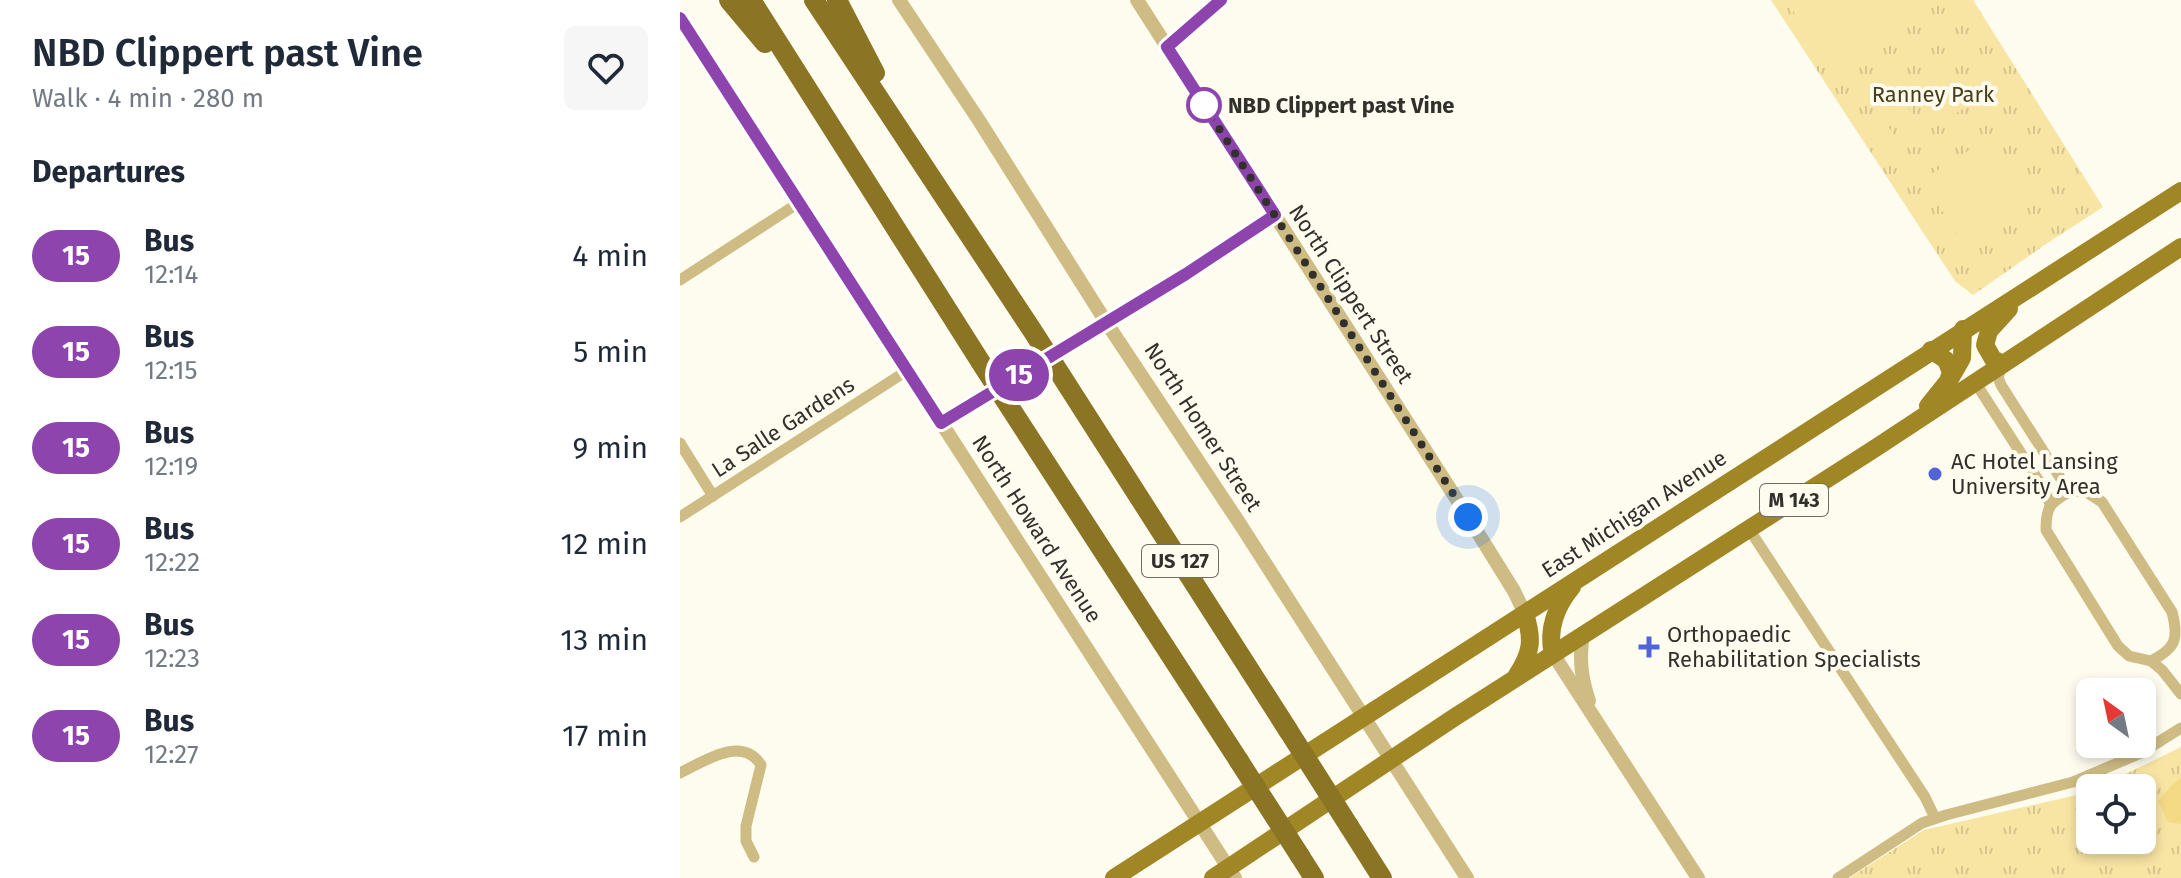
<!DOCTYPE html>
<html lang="en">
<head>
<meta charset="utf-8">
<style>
	:root { --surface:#fff; --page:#f6f6f7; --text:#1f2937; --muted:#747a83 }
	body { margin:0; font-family:"Fira Sans",sans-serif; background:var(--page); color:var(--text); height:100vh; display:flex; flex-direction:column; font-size:30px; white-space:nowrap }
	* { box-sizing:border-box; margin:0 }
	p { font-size:26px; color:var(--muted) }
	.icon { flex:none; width:44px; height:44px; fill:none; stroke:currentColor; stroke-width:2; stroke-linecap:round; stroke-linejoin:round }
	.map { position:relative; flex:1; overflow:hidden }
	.panel { display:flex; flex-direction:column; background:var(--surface); width:680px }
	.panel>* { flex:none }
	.badge { padding:0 16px; border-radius:26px; font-size:28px; line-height:52px }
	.needle { width:52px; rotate:327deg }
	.tools { position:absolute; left:1396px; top:678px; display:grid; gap:16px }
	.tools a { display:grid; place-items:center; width:80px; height:80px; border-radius:12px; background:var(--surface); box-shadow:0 4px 12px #0003; font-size:40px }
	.you { position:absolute; width:40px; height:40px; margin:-20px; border:6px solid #fff; border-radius:50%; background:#1a73e8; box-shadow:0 0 0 12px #1a73e833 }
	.map>.badge { position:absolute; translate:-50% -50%; box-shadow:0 0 0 4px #fff }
	h2 { padding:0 32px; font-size:30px; line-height:72px }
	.round { display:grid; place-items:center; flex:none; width:84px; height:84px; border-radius:12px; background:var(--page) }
	.headline { display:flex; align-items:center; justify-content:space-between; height:136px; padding:0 32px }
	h1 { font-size:38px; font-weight:600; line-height:60px }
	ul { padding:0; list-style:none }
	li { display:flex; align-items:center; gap:24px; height:96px; padding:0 32px }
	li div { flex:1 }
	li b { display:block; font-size:30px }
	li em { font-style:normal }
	li .badge { min-width:88px; font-weight:700; text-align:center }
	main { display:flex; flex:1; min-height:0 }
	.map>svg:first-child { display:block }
	.park { fill:url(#park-tufts) }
	.pitch { fill:#f8e4a3 }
	.water { fill:#f4da85 }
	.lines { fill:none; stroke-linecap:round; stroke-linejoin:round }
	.minor { stroke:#cebc84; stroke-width:11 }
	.tertiary { stroke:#cebc84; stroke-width:14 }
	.primary { stroke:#a18626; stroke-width:18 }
	.motorway { stroke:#8b7423; stroke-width:20 }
	.motorway-bridge { stroke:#8b7423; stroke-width:20 }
	.line-casing { stroke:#fff; stroke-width:18 }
	.line { stroke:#8e44ad; stroke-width:12 }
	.walk { stroke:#31302c; stroke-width:8; stroke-dasharray:0 14.4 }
	.stop-dot { fill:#fff; stroke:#8e44ad; stroke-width:4 }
	.poi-dot { fill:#5264d9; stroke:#fefbef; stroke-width:3 }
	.labels { text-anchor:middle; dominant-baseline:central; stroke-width:8; stroke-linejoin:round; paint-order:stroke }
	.shield { fill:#fefbef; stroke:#6e6d66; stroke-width:2 }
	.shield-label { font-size:20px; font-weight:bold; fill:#31302c }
	.park-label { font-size:22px; fill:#493e19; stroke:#fefbef }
	.stop-label { font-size:22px; font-weight:bold; fill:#31302c; stroke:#fefbef; text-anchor:start }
	.street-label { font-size:22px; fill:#31302c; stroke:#fefbef }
	.poi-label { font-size:22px; fill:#31302c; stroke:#fefbef; text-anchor:start }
</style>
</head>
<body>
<main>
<section class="panel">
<div class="headline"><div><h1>NBD Clippert past Vine</h1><p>Walk · 4 min · 280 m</p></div><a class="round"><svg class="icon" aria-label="heart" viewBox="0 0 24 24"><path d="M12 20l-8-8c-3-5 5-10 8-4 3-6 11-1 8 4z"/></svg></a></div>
<h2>Departures</h2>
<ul>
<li><span class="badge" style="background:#8e44ad;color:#fff">15</span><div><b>Bus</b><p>12:14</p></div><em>4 min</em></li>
<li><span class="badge" style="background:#8e44ad;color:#fff">15</span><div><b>Bus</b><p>12:15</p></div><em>5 min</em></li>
<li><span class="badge" style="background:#8e44ad;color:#fff">15</span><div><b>Bus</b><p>12:19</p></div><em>9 min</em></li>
<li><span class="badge" style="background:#8e44ad;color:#fff">15</span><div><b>Bus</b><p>12:22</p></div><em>12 min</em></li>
<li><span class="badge" style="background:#8e44ad;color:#fff">15</span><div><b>Bus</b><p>12:23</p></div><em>13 min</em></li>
<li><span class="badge" style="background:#8e44ad;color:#fff">15</span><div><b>Bus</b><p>12:27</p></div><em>17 min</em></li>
</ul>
</section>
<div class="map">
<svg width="1501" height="878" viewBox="0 0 1501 878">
	<defs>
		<pattern id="park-tufts" width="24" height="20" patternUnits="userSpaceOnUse" patternTransform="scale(2)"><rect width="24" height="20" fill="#f8e4a3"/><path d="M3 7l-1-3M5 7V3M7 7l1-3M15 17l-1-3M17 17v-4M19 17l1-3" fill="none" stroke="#d5c48c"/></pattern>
	</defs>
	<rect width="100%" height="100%" fill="#fefbef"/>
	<g class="park">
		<path d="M 1091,0 L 1293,0 L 1423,207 L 1369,242 L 1293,295 L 1275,281 Z"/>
		<path d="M 1501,747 L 1501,878 L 1169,878 L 1244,830 L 1410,792 L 1410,840 L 1462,840 L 1462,788 L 1417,788 Z"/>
	</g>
	<g class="pitch">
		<path d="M 1106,0 L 1262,0 L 1168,62 L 1166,60 L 1156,66 L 1151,65 L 1144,54 L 1141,55 Z"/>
		<path d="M 1308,72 L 1317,87 L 1272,116 L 1262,101 Z"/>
		<path d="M 1225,103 L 1247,139 L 1231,149 L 1208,114 Z"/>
		<path d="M 1203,118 L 1225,153 L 1209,163 L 1187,128 Z"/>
		<path d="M 1313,135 L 1351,195 L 1282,241 L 1242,180 Z"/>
	</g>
	<path class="water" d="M 1501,778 L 1501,824 L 1488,822 L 1478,801 L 1493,784 Z"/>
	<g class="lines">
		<g class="minor">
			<path d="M 0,280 L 120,202"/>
			<path d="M 1322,366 L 1318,377 L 1321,385 L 1381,479 L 1392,490"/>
			<path d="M 1295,382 L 1364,489 L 1370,504"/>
			<path d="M 0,443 L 33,496"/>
			<path d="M 1392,490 L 1408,493 L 1422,502 L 1492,612 C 1499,639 1496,648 1471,661 L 1449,656 L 1438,646 L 1366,530 C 1366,504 1371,503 1392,490 Z"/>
			<path d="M 0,517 L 228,370"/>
			<path d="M 1069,529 L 1245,797 L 1255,818"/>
			<path d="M 1471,661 L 1482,670 L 1501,694"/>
			<path d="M 0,773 C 25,761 62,735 81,765 L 66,826 L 66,841 L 74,857"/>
			<path d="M 1158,878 L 1242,823 L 1266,815 L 1393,782 L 1461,753 L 1501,728"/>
		</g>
		<g class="tertiary">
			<path d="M 219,0 L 300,122 L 426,322 L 560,524 L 787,878"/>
			<path d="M 457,0 L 788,517 L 834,591 L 845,614"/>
			<path d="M 0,18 L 555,878"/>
			<path d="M 903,634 C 899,659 901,677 909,701"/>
			<path d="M 873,654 L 1018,878"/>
		</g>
		<g class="primary">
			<path d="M 1323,364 L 1313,359 L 1305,345 L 1309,331 L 1329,309"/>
			<path d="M 1270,379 L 1282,358 L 1283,329"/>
			<path d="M 1248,406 L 1268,381 L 1271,372 L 1266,360 L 1251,350"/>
			<path d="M 873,654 C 867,630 876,606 892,587"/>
			<path d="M 837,675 C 852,652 853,639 845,614"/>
			<path d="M 434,878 L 1501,191"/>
			<path d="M 533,878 L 775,717 L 1194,449 L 1501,247"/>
		</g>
		<g class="motorway">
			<path d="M 49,0 L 85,43"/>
			<path d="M 71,0 L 305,369 L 559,761"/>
			<path d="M 134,0 L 352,330 L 608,730"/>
			<path d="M 157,0 L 195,73"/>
			<path d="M 669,826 L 702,878"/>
			<path d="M 620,856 L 634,878"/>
		</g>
		<g class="motorway-bridge">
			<path d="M 608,730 L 669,826"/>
			<path d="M 559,761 L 620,856"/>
		</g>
	</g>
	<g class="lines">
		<g class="line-casing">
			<path id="line" d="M 0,18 L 261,423 L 506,274 L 595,215 L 487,47 L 541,0"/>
		</g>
		<use href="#line" class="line"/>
		<path class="walk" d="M 524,105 L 788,517"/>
	</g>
	<circle class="stop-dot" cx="524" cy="105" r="16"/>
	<g class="poi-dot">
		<circle cx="1255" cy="474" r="8"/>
		<path d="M965 635h8v8h8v8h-8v8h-8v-8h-8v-8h8z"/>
	</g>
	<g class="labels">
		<g class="shield">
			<rect x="1080" y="484" width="68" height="32" rx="6"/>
			<rect x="462" y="545" width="76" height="32" rx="6"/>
		</g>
		<g class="shield-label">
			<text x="1114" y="500">M 143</text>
			<text x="500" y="561">US 127</text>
		</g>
		<g class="park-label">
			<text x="1253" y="94">Ranney Park</text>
		</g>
		<g class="stop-label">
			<text x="548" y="105">NBD Clippert past Vine</text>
		</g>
		<g class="street-label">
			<text transform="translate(671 294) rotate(57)">North Clippert Street</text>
			<text transform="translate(103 427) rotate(-33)">La Salle Gardens</text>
			<text transform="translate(523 427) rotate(57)">North Homer Street</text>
			<text transform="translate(954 514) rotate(-33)">East Michigan Avenue</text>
			<text transform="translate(357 529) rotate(57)">North Howard Avenue</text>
		</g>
		<g class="poi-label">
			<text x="1271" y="461">AC Hotel Lansing<tspan x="1271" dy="25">University Area</tspan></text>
			<text x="987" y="634">Orthopaedic<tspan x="987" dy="25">Rehabilitation Specialists</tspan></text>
		</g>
	</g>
</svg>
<div class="tools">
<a><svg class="needle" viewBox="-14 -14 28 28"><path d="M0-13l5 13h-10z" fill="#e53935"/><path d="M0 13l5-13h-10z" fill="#747a83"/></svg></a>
<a><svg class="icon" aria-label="locate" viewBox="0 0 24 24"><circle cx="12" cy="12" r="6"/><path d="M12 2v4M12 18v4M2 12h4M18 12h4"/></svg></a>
</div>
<div class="you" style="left:788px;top:517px"></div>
<b class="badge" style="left:339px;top:375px;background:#8e44ad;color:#fff">15</b>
</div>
</main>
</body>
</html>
